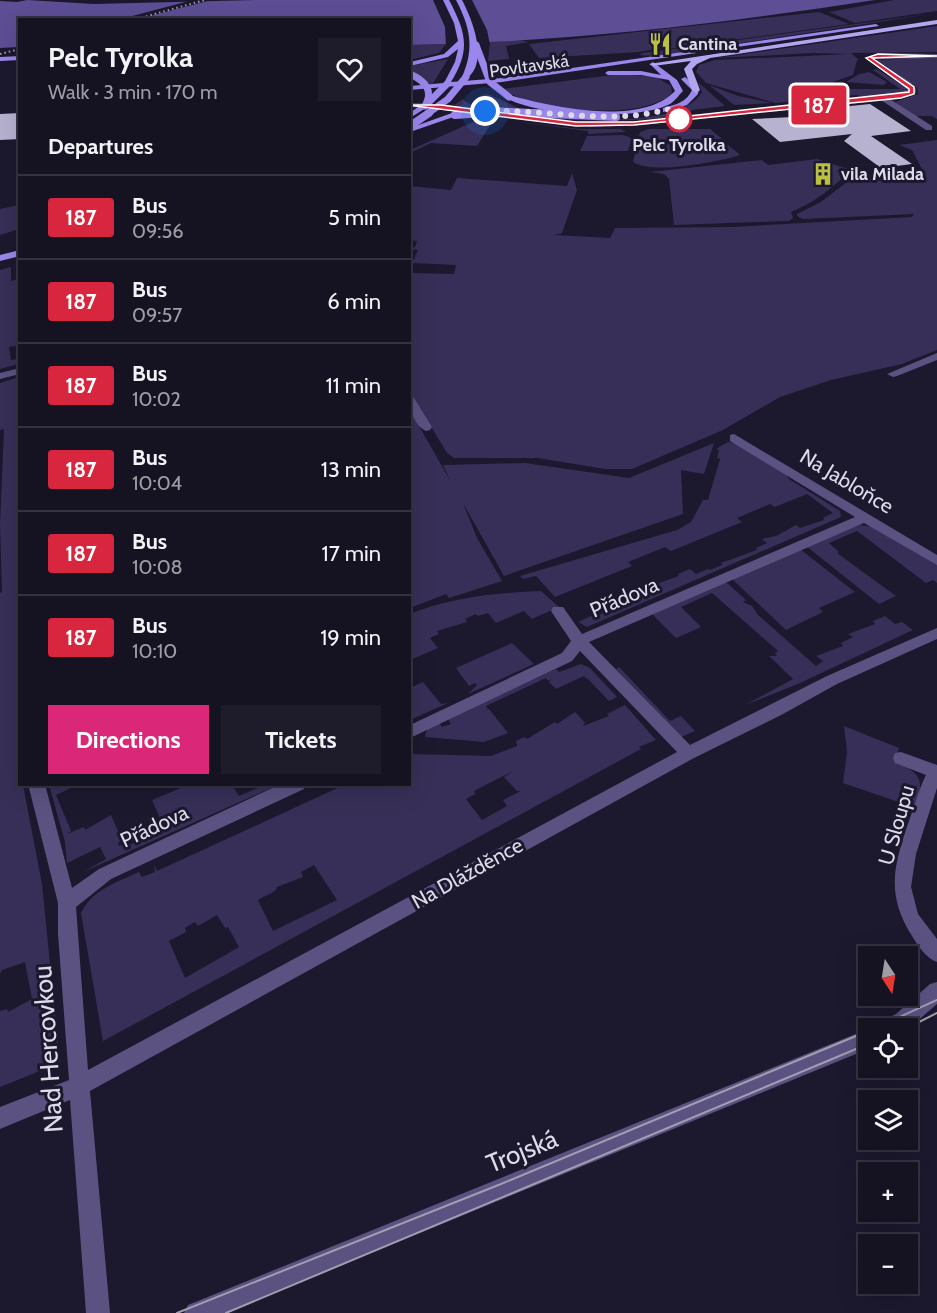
<!DOCTYPE html>
<html lang="en">
<head>
<meta charset="utf-8">
<style>
	:root { --surface:#151222; --page:#1e1b2a; --text:#f1f3f6; --muted:#9d9ea5; --line:#343240; --accent:#db2777 }
	body { margin:0; font-family:Cabin,sans-serif; background:var(--page); color:var(--text); height:100vh; display:flex; flex-direction:column; font-size:22px; white-space:nowrap }
	* { box-sizing:border-box; margin:0 }
	p { font-size:20px; color:var(--muted) }
	.icon { flex:none; width:33px; height:33px; fill:none; stroke:currentColor; stroke-width:2; stroke-linecap:round; stroke-linejoin:round }
	.map { position:relative; flex:1; overflow:hidden }
	.details { position:absolute; left:18px; top:18px; width:393px; height:768px; display:flex; flex-direction:column; background:var(--surface); border-radius:0px; box-shadow:0 6px 24px #0002,0 0 0 2px var(--line) }
	.details>* { flex:none }
	.badge { padding:0 12px; border-radius:4px; font-size:21px; line-height:39px }
	.needle { width:39px; rotate:168deg }
	.buttons { position:absolute; left:858px; top:946px; display:grid; gap:12px }
	.buttons a { display:grid; place-items:center; width:60px; height:60px; border-radius:0px; background:var(--surface); box-shadow:0 6px 24px #0002,0 0 0 2px var(--line); font-size:30px }
	.you { position:absolute; width:30px; height:30px; margin:-15px; border:4px solid #fff; border-radius:50%; background:#1a73e8; box-shadow:0 0 0 9px #1a73e833 }
	.map>.badge { position:absolute; translate:-50% -50%; box-shadow:0 0 0 3px #fff }
	h2 { padding:0 30px; font-size:22px; line-height:54px }
	.round { display:grid; place-items:center; flex:none; width:63px; height:63px; border-radius:0px; background:var(--page) }
	.headline { display:flex; align-items:center; justify-content:space-between; height:102px; padding:0 30px }
	h1 { font-size:28px; font-weight:700; line-height:45px }
	.action { display:flex; gap:12px; margin-top:auto; padding:12px 30px }
	.action a { flex:1; height:69px; border-radius:0px; background:var(--accent); color:#fff; font-size:24px; font-weight:700; line-height:69px; text-align:center }
	.action a+a { background:var(--page); color:var(--text) }
	ul { padding:0; list-style:none }
	li { display:flex; align-items:center; gap:18px; height:84px; padding:0 30px; border-top:2px solid var(--line) }
	li div { flex:1 }
	li b { display:block; font-size:22px }
	li em { font-style:normal }
	li .badge { min-width:66px; font-weight:700; text-align:center }
	.map>svg:first-child { display:block }
	.green { fill:#372f57; fill-rule:evenodd }
	.water { fill:#5d4e95 }
	.pier { fill:#1c182e }
	.building { fill:#b6b2cf }
	.lines { fill:none; stroke-linecap:round; stroke-linejoin:round }
	.minor { fill:#5b5282; fill-rule:evenodd }
	.major { fill:#9b86eb; fill-rule:evenodd }
	.highway { fill:#b3a6ef; fill-rule:evenodd }
	.tram { stroke:#a09eaf; stroke-width:2 }
	.rail { stroke:#a09eaf; stroke-width:2; stroke-dasharray:1.5 3; stroke-linecap:butt }
	.major-bridge-far1 { stroke:#9b86eb; stroke-width:7 }
	.major-bridge { stroke:#9b86eb; stroke-width:8 }
	.line { fill:#d7263d; stroke:#fff; stroke-width:1.5 }
	.walk { stroke:#dddbea; stroke-width:6; stroke-dasharray:0 10.8 }
	.stop-dot { fill:#fff; stroke:#d7263d; stroke-width:3 }
	.labels { text-anchor:middle; dominant-baseline:central; stroke-width:6; stroke-linejoin:round; paint-order:stroke }
	.far-poi-label { font-size:18px; font-weight:bold; fill:#dddbea; stroke:#1c182e; text-anchor:start }
	.far-street-label { font-size:18px; fill:#dddbea; stroke:#1c182e }
	.far-stop-label { font-size:18px; font-weight:bold; fill:#dddbea; stroke:#1c182e }
	.street-label { font-size:21px; fill:#dddbea; stroke:#1c182e }
	.near-street-label { font-size:26px; fill:#dddbea; stroke:#1c182e }
</style>
</head>
<body>
<div class="map">
<svg width="937" height="1313" viewBox="0 0 937 1313">
	<rect width="100%" height="100%" fill="#1c182e"/>
	<g class="green">
		<path d="M 894,0 L 937,0 L 937,11 L 855,23 L 829,12 Z"/>
		<path d="M 819,12 L 849,24 L 667,49 L 663,46 L 672,45 L 666,40 L 648,42 L 653,47 L 662,48 L 639,52 L 539,58 L 529,44 Z"/>
		<path d="M 937,13 L 656,56 L 639,55 L 643,53 Z"/>
		<path d="M 937,26 L 937,52 L 851,53 L 859,60 L 857,60 L 853,75 L 833,82 L 843,89 L 900,89 L 873,70 L 877,69 L 906,88 L 906,91 L 871,98 L 856,95 L 775,103 L 706,83 L 696,72 L 699,65 L 715,60 L 849,54 L 812,53 L 717,58 Z"/>
		<path d="M 518,40 L 529,42 L 506,46 L 509,59 L 488,61 L 490,42 Z"/>
		<path d="M 446,44 L 439,53 L 410,60 L 410,45 Z"/>
		<path d="M 937,57 L 937,119 L 932,116 L 915,116 L 895,102 L 918,94 L 917,88 L 875,60 Z"/>
		<path d="M 448,59 L 432,85 L 410,72 L 410,66 Z"/>
		<path d="M 869,72 L 887,82 L 884,85 L 846,82 L 859,74 Z"/>
		<path d="M 620,74 L 656,77 L 671,86 L 672,93 C 645,122 532,111 503,89 Z"/>
		<path d="M 698,82 L 725,106 L 692,110 L 688,116 C 623,122 577,123 512,114 C 552,118 680,132 702,92 Z"/>
		<path d="M 709,85 L 738,96 L 772,103 L 734,105 Z"/>
		<path d="M 488,94 L 521,109 L 477,110 L 453,106 L 463,99 C 469,107 485,107 491,100 L 482,95 Z"/>
		<path d="M 482,118 L 494,119 L 580,129 L 621,129 L 626,132 L 588,134 L 588,131 L 494,119 L 477,146 L 431,143 L 410,153 L 410,150 Z"/>
		<path d="M 649,129 L 710,129 L 722,139 L 703,141 L 708,147 L 728,145 L 740,155 C 717,162 653,175 633,162 L 640,132 Z"/>
		<path d="M 623,135 L 632,138 L 628,151 L 580,151 L 587,136 Z"/>
		<path d="M 937,140 L 937,350 L 902,364 L 831,380 L 780,397 L 723,430 L 632,469 L 605,469 L 538,458 L 454,458 L 447,453 L 410,392 L 410,273 L 454,274 L 456,265 L 412,263 L 418,250 L 410,249 L 415,247 L 417,241 L 410,240 L 410,186 L 451,190 L 457,178 L 567,186 L 572,173 L 577,190 L 562,233 L 554,235 L 610,238 L 615,228 L 732,227 L 912,217 L 914,214 L 803,219 L 797,216 L 797,214 L 821,202 L 856,175 L 891,177 L 924,173 L 912,150 L 899,145 Z"/>
		<path d="M 817,159 L 851,170 C 832,188 816,202 791,212 L 793,218 L 789,221 L 674,225 L 669,179 L 664,174 L 650,172 L 762,160 L 768,165 Z"/>
		<path d="M 19,205 L 19,229 L 0,235 L 0,209 Z"/>
		<path d="M 11,267 L 11,281 L 19,279 L 20,345 L 9,347 L 11,360 L 19,359 L 19,364 L 0,369 L 0,270 Z"/>
		<path d="M 19,377 L 20,784 L 23,785 L 42,884 L 60,1063 L 0,1087 L 0,1011 L 7,1009 L 8,1012 L 32,999 L 25,962 L 2,970 L 0,974 L 0,593 L 2,592 L 0,525 L 4,429 L 0,430 L 0,383 Z"/>
		<path d="M 410,410 L 451,482 L 443,465 L 525,463 L 629,478 L 714,443 L 704,474 L 681,470 L 683,514 L 504,576 L 463,503 L 477,538 L 502,581 L 449,598 L 446,594 L 410,608 Z"/>
		<path d="M 728,442 L 735,443 L 785,473 L 789,479 L 840,511 L 841,517 L 587,627 L 578,622 L 591,616 L 593,618 L 630,599 L 634,601 L 645,596 L 644,594 L 656,588 L 653,585 L 679,576 L 678,574 L 690,569 L 696,574 L 708,569 L 710,570 L 722,565 L 721,563 L 757,550 L 756,548 L 767,543 L 762,539 L 776,536 L 796,525 L 800,528 L 824,520 L 823,518 L 833,513 L 807,494 L 775,507 L 770,504 L 737,518 L 742,522 L 671,551 L 665,547 L 628,562 L 632,566 L 555,597 L 536,576 L 523,579 L 520,576 L 677,530 L 691,522 L 703,500 L 708,500 L 720,459 L 717,458 L 719,450 L 716,449 Z"/>
		<path d="M 860,525 L 875,527 L 937,562 L 937,583 L 933,580 L 926,583 L 857,531 L 829,543 L 839,552 L 837,553 L 896,596 L 879,604 L 806,546 Z"/>
		<path d="M 800,549 L 855,592 L 819,608 L 823,612 L 786,630 L 732,579 Z"/>
		<path d="M 726,582 L 746,600 L 743,602 L 752,606 L 758,615 L 816,666 L 823,661 L 816,656 L 843,646 L 841,643 L 853,637 L 848,634 L 875,624 L 873,621 L 885,616 L 895,624 L 902,622 L 913,630 L 798,684 L 745,705 L 793,679 L 769,656 L 777,656 L 775,653 L 778,651 L 712,593 L 681,607 L 701,627 L 676,638 L 652,614 Z"/>
		<path d="M 541,591 L 559,607 L 532,619 L 524,611 L 496,623 L 488,613 L 478,616 L 476,614 L 465,619 L 467,622 L 437,631 L 439,634 L 430,638 L 438,648 L 410,660 L 410,614 C 452,597 496,593 541,591 Z"/>
		<path d="M 512,643 L 534,664 L 468,694 L 477,685 L 475,683 L 469,686 L 456,668 Z"/>
		<path d="M 581,664 L 590,668 L 617,697 L 609,701 L 588,679 L 591,677 L 587,679 L 584,676 L 556,689 L 549,682 L 552,679 L 548,681 L 546,678 L 486,706 L 488,709 L 485,711 L 489,709 L 508,733 L 484,742 L 425,737 L 427,729 L 439,723 L 442,727 L 451,724 L 448,719 L 556,669 L 559,672 Z"/>
		<path d="M 619,667 L 670,721 L 681,716 L 695,731 L 681,737 L 616,669 Z"/>
		<path d="M 423,682 L 441,704 L 448,703 L 410,720 L 410,688 Z"/>
		<path d="M 625,705 L 656,740 L 639,747 L 641,749 L 103,1041 L 81,913 C 92,890 117,882 139,872 L 142,877 L 155,872 L 154,865 L 157,871 L 344,785 L 410,784 L 410,754 L 491,756 L 517,746 L 516,741 L 524,737 L 527,739 L 555,722 L 557,724 L 575,712 L 585,723 L 583,726 L 609,716 L 607,714 ZM 513,771 L 504,777 L 517,791 L 521,791 L 503,800 L 507,806 L 482,820 L 466,799 L 475,794 L 474,791 ZM 314,865 L 337,900 L 273,931 L 258,900 L 275,891 L 277,887 L 303,877 L 301,872 ZM 217,915 L 225,928 L 228,927 L 239,947 L 185,978 L 169,941 L 186,932 L 185,928 L 195,922 L 198,926 Z"/>
		<path d="M 844,726 L 899,748 L 895,761 C 920,773 927,781 913,807 L 843,783 L 847,752 Z"/>
		<path d="M 49,785 L 70,785 L 69,789 L 56,795 L 71,831 L 67,834 L 84,827 L 85,830 L 111,815 L 122,840 L 118,843 L 119,846 L 124,844 L 125,847 L 165,829 L 164,826 L 171,823 L 169,819 L 162,823 L 152,800 L 188,785 L 232,785 L 239,796 L 264,785 L 278,785 L 83,872 L 106,859 L 100,847 L 67,863 L 65,842 Z"/>
	</g>
	<path class="water" d="M 27,0 L 94,4 L 255,0 L 875,0 C 721,24 565,42 410,45 L 410,20 L 20,20 L 19,47 L 0,48 L 0,1 L 17,2 Z"/>
	<g class="pier">
		<path d="M 193,0 L 211,0 L 139,19 L 121,19 Z"/>
		<path d="M 433,0 L 472,0 L 487,30 L 490,45 L 446,47 L 445,27 Z"/>
	</g>
	<g class="building">
		<path d="M 870,104 L 911,131 L 871,136 L 912,164 L 881,168 L 844,141 L 852,134 L 780,142 L 752,119 L 793,117 L 801,111 Z"/>
		<path d="M 20,113 L 20,139 L 0,140 L 0,114 Z"/>
	</g>
	<g class="lines">
		<g class="minor">
			<path d="M 878,53 L 937,54 L 937,58 L 873,59 L 910,82 L 916,89 L 916,93 L 890,99 L 932,126 L 932,130 L 926,130 L 881,100 L 881,96 L 908,90 L 865,58 Z"/>
			<path d="M 410,103 C 466,104 519,117 574,122 C 620,125 666,118 712,114 L 716,116 L 643,125 L 591,127 L 451,109 L 410,107 Z"/>
			<path d="M 937,353 L 937,360 L 897,376 L 893,377 L 887,374 Z"/>
			<path d="M 20,368 L 20,374 L 0,379 L 0,373 Z"/>
			<path d="M 410,397 L 414,398 L 432,427 L 430,430 L 426,431 C 414,426 409,408 410,397 Z"/>
			<path d="M 734,434 L 937,555 L 937,565 L 864,523 L 589,642 L 690,745 L 827,676 L 937,628 L 937,639 L 837,684 L 783,714 L 694,758 L 90,1091 L 110,1313 L 86,1313 L 70,1100 L 0,1129 L 0,1107 L 69,1080 L 58,934 L 58,903 L 28,784 L 45,784 L 72,888 L 99,869 L 281,784 L 306,784 L 304,789 L 111,879 L 76,907 L 88,1070 L 677,752 L 580,651 L 572,661 L 410,738 L 410,725 L 562,653 L 571,641 L 551,611 L 553,607 L 563,607 L 582,634 L 855,517 L 730,441 L 730,435 Z"/>
			<path d="M 901,752 L 937,765 L 937,788 L 916,854 L 911,887 L 918,914 L 937,939 L 937,962 C 926,958 918,946 912,936 C 885,893 894,864 910,818 C 915,804 919,789 926,775 L 895,763 L 893,758 L 895,753 Z"/>
			<path d="M 937,982 L 937,1004 L 908,1029 L 877,1029 L 880,1022 L 896,1014 L 930,984 Z"/>
			<path d="M 868,1029 L 868,1049 L 225,1313 L 184,1313 L 188,1305 Z"/>
		</g>
		<g class="major">
			<path d="M 443,0 L 449,0 C 466,32 471,50 451,82 L 502,78 L 876,24 L 879,26 L 502,82 L 410,90 L 410,86 L 444,83 L 455,62 L 458,49 L 448,57 L 410,66 L 410,62 L 444,54 L 458,41 L 454,23 Z"/>
			<path d="M 456,0 L 462,0 C 472,19 490,63 466,79 L 462,77 C 475,48 470,27 456,0 Z"/>
			<path d="M 20,56 L 20,60 L 0,61 L 0,57 Z"/>
			<path d="M 653,62 L 677,80 L 683,91 C 679,95 675,101 670,104 C 638,121 535,117 505,97 L 509,95 C 552,107 641,127 675,91 L 669,80 L 641,75 L 608,75 L 605,73 L 608,71 L 641,71 L 661,75 L 650,64 Z"/>
			<path d="M 685,77 L 699,88 L 698,94 L 687,105 L 663,112 L 663,108 C 675,105 687,102 692,90 L 681,79 Z"/>
			<path d="M 422,104 L 429,106 L 410,118 L 410,113 Z"/>
			<path d="M 452,113 L 459,115 L 410,132 L 410,128 Z"/>
			<path d="M 20,250 L 20,256 L 0,261 L 0,255 Z"/>
		</g>
		<path class="highway" d="M 937,20 L 937,24 L 710,58 L 697,64 L 692,69 L 700,90 L 696,93 L 692,90 L 684,69 L 691,61 L 653,66 L 649,64 Z"/>
		<g class="tram">
			<path d="M 873,1029 L 937,1000"/>
			<path d="M 905,1029 L 937,1013"/>
			<path d="M 177,1313 L 501,1184 L 868,1031"/>
			<path d="M 226,1313 L 868,1044"/>
		</g>
		<g class="rail">
			<path d="M 133,20 L 205,0"/>
			<path d="M 0,54 L 20,49"/>
		</g>
		<g class="major-bridge-far1">
			<path d="M 476,45 L 490,82 L 509,97"/>
			<path d="M 410,74 C 425,81 434,90 425,106"/>
			<path d="M 427,104 L 446,85"/>
			<path d="M 427,114 L 448,99 L 466,77"/>
			<path d="M 466,114 L 501,111 L 560,114"/>
		</g>
		<g class="major-bridge">
			<path d="M 531,113 L 616,117"/>
			<path d="M 455,115 L 483,113"/>
			<path d="M 410,126 L 429,113"/>
		</g>
	</g>
	<path class="line" d="M 878,54 L 937,56 L 872,58 L 914,87 L 914,94 L 901,98 L 634,125 L 576,126 L 407,105 L 441,105 L 576,122 L 634,122 L 909,92 L 909,89 L 866,58 Z"/>
	<g class="lines">
		<path class="walk" d="M 485,111 C 550,109 613,127 676,107 L 679,119"/>
	</g>
	<defs>
		<g id="restaurant-bare" transform="scale(1.8)"><path d="M-5-6h1v4h1v-4h1v4h1v-4h1v5L-1.5 .5V6h-2V.5L-5-1ZM5-6V6H3V1.5H1.5Q1.5-4 5-6Z" fill="#bbc045" stroke="#1c182e" stroke-width="2.5" paint-order="stroke"/></g>
		<g id="building-bare" transform="scale(1.8)"><path d="M-4-6H4V6H1V3H-1V6H-4ZM-2.5-4.3h1.7v1.8h-1.7ZM.8-4.3h1.7v1.8H.8ZM-2.5-1h1.7V.8h-1.7ZM.8-1h1.7V.8H.8Z" fill="#bbc045" stroke="#1c182e" stroke-width="2.5" paint-order="stroke"/></g>
	</defs>
	<g fill-rule="evenodd">
		<use href="#restaurant-bare" x="660" y="44"/>
		<use href="#building-bare" x="823" y="174"/>
	</g>
	<circle class="stop-dot" cx="679" cy="119" r="12"/>
	<g class="labels">
		<g class="far-poi-label">
			<text x="678" y="44">Cantina</text>
			<text x="841" y="174">vila Milada</text>
		</g>
		<g class="far-street-label">
			<text transform="translate(529 66) rotate(-8)">Povltavská</text>
		</g>
		<g class="far-stop-label">
			<text x="679" y="145">Pelc Tyrolka</text>
		</g>
		<g class="street-label">
			<text transform="translate(847 481) rotate(31)">Na Jabloňce</text>
			<text transform="translate(624 597) rotate(-23)">Přádova</text>
			<text transform="translate(896 825) rotate(-74)">U Sloupu</text>
			<text transform="translate(154 826) rotate(-25)">Přádova</text>
			<text transform="translate(467 873) rotate(-29)">Na Dlážděnce</text>
		</g>
		<g class="near-street-label">
			<text transform="translate(48 1049) rotate(-94)">Nad Hercovkou</text>
			<text transform="translate(522 1151) rotate(-22)">Trojská</text>
		</g>
	</g>
</svg>
<div class="buttons">
<a><svg class="needle" viewBox="-14 -14 28 28"><path d="M0-13l5 13h-10z" fill="#e53935"/><path d="M0 13l5-13h-10z" fill="#9d9ea5"/></svg></a>
<a><svg class="icon" aria-label="locate" viewBox="0 0 24 24"><circle cx="12" cy="12" r="6"/><path d="M12 2v4M12 18v4M2 12h4M18 12h4"/></svg></a>
<a><svg class="icon" aria-label="layers" viewBox="0 0 24 24"><path d="M12 4l9 5-9 5-9-5zM3 14l9 5 9-5"/></svg></a>
<a>+</a>
<a>−</a>
</div>
<div class="you" style="left:485px;top:111px"></div>
<b class="badge" style="left:819px;top:105px;background:#d7263d;color:#fff">187</b>
<section class="details">
<div class="headline"><div><h1>Pelc Tyrolka</h1><p>Walk · 3 min · 170 m</p></div><a class="round"><svg class="icon" aria-label="heart" viewBox="0 0 24 24"><path d="M12 20l-8-8c-3-5 5-10 8-4 3-6 11-1 8 4z"/></svg></a></div>
<h2>Departures</h2>
<ul>
<li><span class="badge" style="background:#d7263d;color:#fff">187</span><div><b>Bus</b><p>09:56</p></div><em>5 min</em></li>
<li><span class="badge" style="background:#d7263d;color:#fff">187</span><div><b>Bus</b><p>09:57</p></div><em>6 min</em></li>
<li><span class="badge" style="background:#d7263d;color:#fff">187</span><div><b>Bus</b><p>10:02</p></div><em>11 min</em></li>
<li><span class="badge" style="background:#d7263d;color:#fff">187</span><div><b>Bus</b><p>10:04</p></div><em>13 min</em></li>
<li><span class="badge" style="background:#d7263d;color:#fff">187</span><div><b>Bus</b><p>10:08</p></div><em>17 min</em></li>
<li><span class="badge" style="background:#d7263d;color:#fff">187</span><div><b>Bus</b><p>10:10</p></div><em>19 min</em></li>
</ul>
<div class="action"><a>Directions</a><a>Tickets</a></div>
</section>
</div>
</body>
</html>
